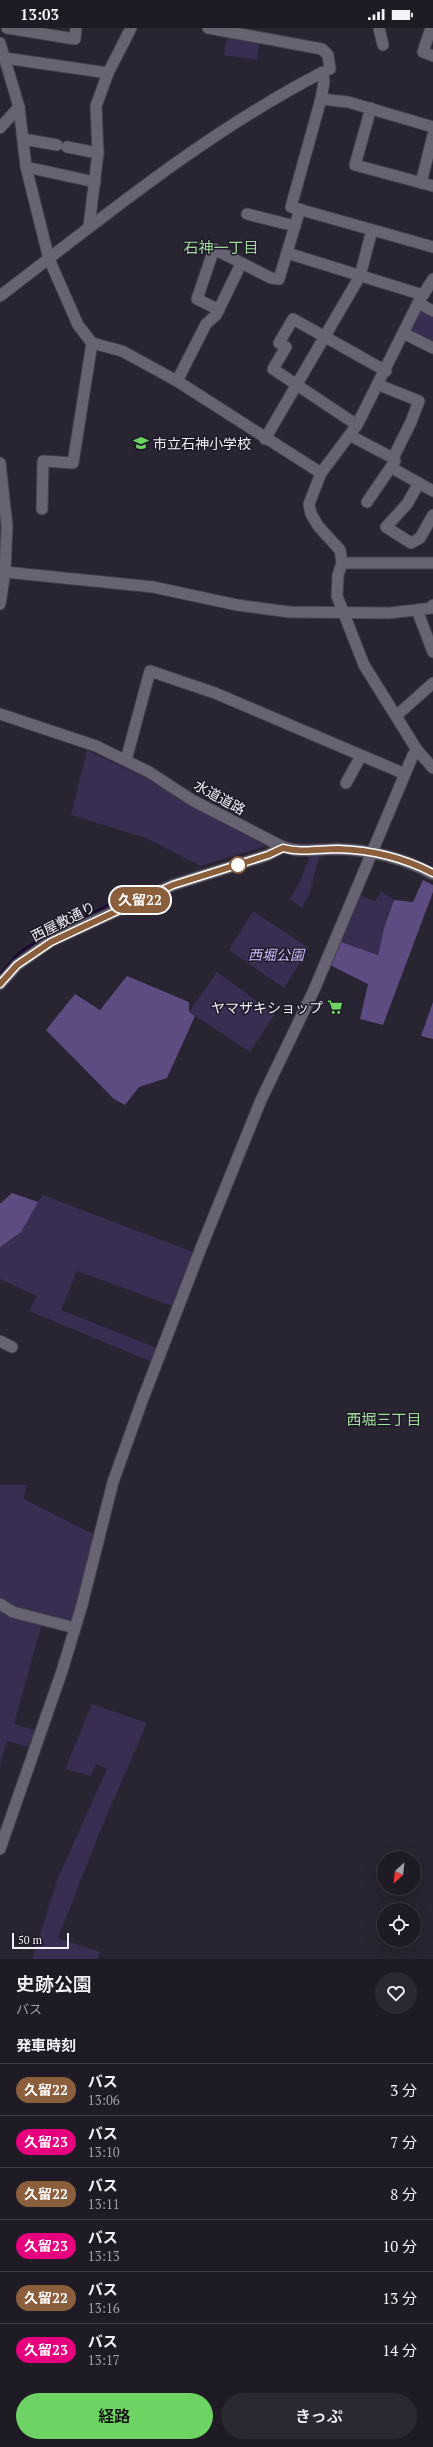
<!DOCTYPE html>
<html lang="ja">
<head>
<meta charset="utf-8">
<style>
	:root { --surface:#1e1b25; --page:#2b2832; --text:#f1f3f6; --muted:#a1a1a7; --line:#3c3942; --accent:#6dd362 }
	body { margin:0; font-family:"PT Serif","Noto Sans JP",serif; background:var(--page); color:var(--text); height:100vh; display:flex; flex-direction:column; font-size:15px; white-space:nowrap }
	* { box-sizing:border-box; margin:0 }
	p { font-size:13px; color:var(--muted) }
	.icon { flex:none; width:22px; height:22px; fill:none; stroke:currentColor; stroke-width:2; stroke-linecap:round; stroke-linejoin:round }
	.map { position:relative; height:1931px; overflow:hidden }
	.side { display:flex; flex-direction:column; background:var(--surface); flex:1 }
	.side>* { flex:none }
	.badge { padding:0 8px; border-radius:13px; font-size:14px; line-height:26px }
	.needle { width:26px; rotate:207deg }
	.tools { position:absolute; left:377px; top:1823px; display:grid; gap:8px }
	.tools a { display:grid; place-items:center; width:44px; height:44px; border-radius:50%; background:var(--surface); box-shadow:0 4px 16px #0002,0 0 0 1px var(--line); font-size:20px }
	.scale { position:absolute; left:12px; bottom:10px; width:57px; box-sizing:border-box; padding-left:4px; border:2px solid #f2eff9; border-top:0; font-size:11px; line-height:14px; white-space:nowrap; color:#f2eff9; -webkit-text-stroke:3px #1e1a27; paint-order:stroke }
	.map>.badge { position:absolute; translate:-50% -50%; box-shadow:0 0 0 2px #fff }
	h2 { padding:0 16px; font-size:15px; line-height:36px }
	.round { display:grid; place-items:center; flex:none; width:42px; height:42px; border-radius:21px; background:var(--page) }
	.headline { display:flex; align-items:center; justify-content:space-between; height:68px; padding:0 16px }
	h1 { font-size:19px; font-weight:600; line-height:30px }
	.button { display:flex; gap:8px; margin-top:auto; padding:8px 16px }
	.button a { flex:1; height:46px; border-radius:24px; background:var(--accent); color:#111; font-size:16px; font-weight:600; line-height:46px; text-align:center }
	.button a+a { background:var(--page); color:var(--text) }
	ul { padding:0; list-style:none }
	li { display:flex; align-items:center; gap:12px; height:52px; padding:0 16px; border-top:1px solid var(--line) }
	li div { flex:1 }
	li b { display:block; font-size:15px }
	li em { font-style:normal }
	li .badge { min-width:44px; font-weight:700; text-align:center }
	.status { display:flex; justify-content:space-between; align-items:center; height:28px; padding:0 20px; background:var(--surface); direction:ltr }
	.status svg { height:11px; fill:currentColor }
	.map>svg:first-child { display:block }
	.green { fill:#392d51 }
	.forest { fill:#5e4b81 }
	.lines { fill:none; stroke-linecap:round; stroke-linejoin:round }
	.stream { stroke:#1c0537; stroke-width:2.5 }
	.minor-casing { stroke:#423f4a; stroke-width:13 }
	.minor { stroke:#676372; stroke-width:11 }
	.line-casing { stroke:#fff; stroke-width:9 }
	.line { stroke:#8b5e3c; stroke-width:6 }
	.stop-dot { fill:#fff; stroke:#8b5e3c; stroke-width:2 }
	.labels { text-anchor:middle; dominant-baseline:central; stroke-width:3; stroke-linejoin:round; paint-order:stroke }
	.poi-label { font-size:14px; fill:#f2eff9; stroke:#1e1a27; text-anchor:start }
	.street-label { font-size:14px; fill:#f2eff9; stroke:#1e1a27 }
	.park-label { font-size:14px; font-style:italic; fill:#d0bafe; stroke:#1e1a27 }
	.neighbourhood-label { font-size:15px; fill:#a3d99c; stroke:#1e1a27 }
</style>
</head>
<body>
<div class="status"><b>13:03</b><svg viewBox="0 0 49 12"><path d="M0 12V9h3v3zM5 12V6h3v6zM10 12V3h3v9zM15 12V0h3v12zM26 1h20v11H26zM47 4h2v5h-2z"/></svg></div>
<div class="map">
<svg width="433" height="1931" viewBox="0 0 433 1931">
	<rect width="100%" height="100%" fill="#282431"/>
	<g class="green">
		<path d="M 227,8 L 260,12 L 257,32 L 224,27 Z"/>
		<path d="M 422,283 L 433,289 L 433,316 L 407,304 L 417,285 Z"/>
		<path d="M 87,722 L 150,752 L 185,774 L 266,818 L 201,838 L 146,810 L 71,787 Z"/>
		<path d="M 317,827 L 319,830 L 310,864 L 302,880 L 290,871 L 299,856 L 310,828 Z"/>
		<path d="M 381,863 L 394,872 L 384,900 L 378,927 L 341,914 L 359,867 L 375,873 Z"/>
		<path d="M 253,883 L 309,920 L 284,960 L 229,922 Z"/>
		<path d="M 217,944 L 275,986 L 250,1024 L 189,984 Z"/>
		<path d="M 12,1165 L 38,1174 L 43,1167 L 193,1224 L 175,1279 L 77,1243 L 61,1282 L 157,1320 L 152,1334 L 29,1283 L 37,1268 L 0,1251 L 0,1176 Z"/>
		<path d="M 0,1457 L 27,1457 L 24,1471 L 95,1507 L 69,1602 L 42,1596 L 14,1696 L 35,1702 L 28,1719 L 7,1713 L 0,1737 Z"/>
		<path d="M 92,1676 L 147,1695 L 101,1801 L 58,1910 L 100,1924 L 98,1931 L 32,1931 L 58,1850 L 107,1741 L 96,1736 L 91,1748 L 65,1741 Z"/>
	</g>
	<g class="forest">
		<path d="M 423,852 L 433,857 L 433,864 L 383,997 L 360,991 L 368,956 L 330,937 L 341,914 L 378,927 L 384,900 L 394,872 L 413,874 Z"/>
		<path d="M 127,948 L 189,974 L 189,984 L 195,988 L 167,1050 L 139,1059 L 125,1077 L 114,1071 L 46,1002 L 75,966 L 100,982 Z"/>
		<path d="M 433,974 L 433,1011 L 421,1008 Z"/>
		<path d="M 12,1165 L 38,1174 L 21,1204 L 0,1219 L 0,1176 Z"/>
	</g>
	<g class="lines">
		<path class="stream" d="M 0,946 L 19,925 L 40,911 L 108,877 L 157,859"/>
		<g class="minor-casing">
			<g id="minor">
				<path d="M 7,0 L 75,11 L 76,0"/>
				<path d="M 208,0 L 322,21 L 328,27 L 330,41"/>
				<path d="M 379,0 L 383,17"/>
				<path d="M 431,0 L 423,24 L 433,28"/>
				<path d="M 0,15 L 19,79 L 26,139 L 49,231 L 78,297 L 92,315 L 122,323 L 177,353 L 321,445"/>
				<path d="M 5,30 L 108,45"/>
				<path d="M 321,71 L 348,74 L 433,99"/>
				<path d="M 371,80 L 355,137 L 433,158"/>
				<path d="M 0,100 L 19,79"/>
				<path d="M 23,111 L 57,117"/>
				<path d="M 67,119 L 98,125"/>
				<path d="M 26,139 L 95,154"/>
				<path d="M 421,155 L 433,107"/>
				<path d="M 247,186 L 295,198"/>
				<path d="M 89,198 L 98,125 L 96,78 L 108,45 L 131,0"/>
				<path d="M 287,225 L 423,267"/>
				<path d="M 433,251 L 418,275 L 357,397 L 321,445 L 309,476 L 311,486 L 319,499 L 340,522 L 342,535 L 338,547 L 337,568 L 364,637 L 417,722 L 433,740"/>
				<path d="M 0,268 C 105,188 205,105 323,44 L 324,54 L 321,71 L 291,179 L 433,219"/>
				<path d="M 418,275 L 433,283"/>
				<path d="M 219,282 L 197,271 L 214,221 L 271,250 L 279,251 L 300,181"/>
				<path d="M 405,306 L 433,320"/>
				<path d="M 177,353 L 206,296 L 216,287 L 241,236"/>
				<path d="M 357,397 L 273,341 L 286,319 L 279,315 L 293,291 L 386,343"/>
				<path d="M 351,408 L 393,430 L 411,394 L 419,373 L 379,357"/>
				<path d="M 265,411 L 360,248 L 372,202"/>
				<path d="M 0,435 L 7,498 L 5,544 L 0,576"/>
				<path d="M 392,440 L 433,463"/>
				<path d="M 419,455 L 407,476 L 386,499 L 411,515 L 420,510 L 433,487"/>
				<path d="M 367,474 L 395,433 L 393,430"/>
				<path d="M 42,481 L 43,433 L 73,435 L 92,315"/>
				<path d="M 342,535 L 433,535"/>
				<path d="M 5,544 L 153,559 L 237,577 L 289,584 L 389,585 L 433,580 L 433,577"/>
				<path d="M 417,582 L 433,624"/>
				<path d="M 0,686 L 96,718 L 149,744 L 192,772 L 283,819 C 301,825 319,821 338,821 C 371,822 403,830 433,846"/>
				<path d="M 396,688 L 433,655"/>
				<path d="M 126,732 L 150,643 L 215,665 L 405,746"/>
				<path d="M 346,755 L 361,728"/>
				<path d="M 0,956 L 17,937 L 51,913 L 173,857 L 268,827 L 283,819"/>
				<path d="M 0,1313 L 12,1319"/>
				<path d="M 0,1576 L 13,1584 L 75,1600"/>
				<path d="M 0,1821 L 62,1643 L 82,1577 L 113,1454 L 142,1373 L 201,1220 L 261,1072 L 314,962 L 413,727 L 417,722"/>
			</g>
		</g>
		<use href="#minor" class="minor"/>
	</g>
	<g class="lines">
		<g class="line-casing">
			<path id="line" d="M 0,956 L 17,937 L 51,914 L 173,857 L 268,827 L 283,820 C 301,825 319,821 338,821 C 371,822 404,830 433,845"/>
		</g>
		<use href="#line" class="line"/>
	</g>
	<defs>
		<g id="school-bare" transform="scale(1.2)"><path d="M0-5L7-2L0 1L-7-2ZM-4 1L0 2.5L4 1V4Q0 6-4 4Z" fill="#6dd362" stroke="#1e1a27" stroke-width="2.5" paint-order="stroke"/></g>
		<g id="supermarket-bare" transform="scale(1.2)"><path d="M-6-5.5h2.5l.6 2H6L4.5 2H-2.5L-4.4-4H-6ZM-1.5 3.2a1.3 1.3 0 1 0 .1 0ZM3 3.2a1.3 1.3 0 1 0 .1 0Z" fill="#6dd362" stroke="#1e1a27" stroke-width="2.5" paint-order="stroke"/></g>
	</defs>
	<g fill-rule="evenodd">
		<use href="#school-bare" x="141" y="415"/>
		<use href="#supermarket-bare" x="335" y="979"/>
	</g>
	<circle class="stop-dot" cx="238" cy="837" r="8"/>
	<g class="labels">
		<g class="poi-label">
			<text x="153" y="415">市立石神小学校</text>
			<text x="323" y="979" text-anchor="end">ヤマザキショップ</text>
		</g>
		<g class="street-label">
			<text transform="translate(220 769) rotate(29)">水道道路</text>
			<text transform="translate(63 893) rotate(-27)">西屋敷通り</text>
		</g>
		<g class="park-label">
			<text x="276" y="926">西堀公園</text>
		</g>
		<g class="neighbourhood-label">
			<text x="221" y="219">石神一丁目</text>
			<text x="384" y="1391">西堀三丁目</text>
		</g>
	</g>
</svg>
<div class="tools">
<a><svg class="needle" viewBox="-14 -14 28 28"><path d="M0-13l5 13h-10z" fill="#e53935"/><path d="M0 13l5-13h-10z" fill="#a1a1a7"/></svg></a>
<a><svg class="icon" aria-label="locate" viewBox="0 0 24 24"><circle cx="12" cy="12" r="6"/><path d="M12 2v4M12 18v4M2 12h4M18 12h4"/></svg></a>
</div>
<div class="scale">50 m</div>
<b class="badge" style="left:140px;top:872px;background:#8b5e3c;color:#fff">久留22</b>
</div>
<section class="side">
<div class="headline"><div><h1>史跡公園</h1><p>バス</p></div><a class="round"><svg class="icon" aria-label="heart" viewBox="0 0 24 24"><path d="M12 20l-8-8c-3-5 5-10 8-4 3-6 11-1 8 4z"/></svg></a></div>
<h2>発車時刻</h2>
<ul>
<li><span class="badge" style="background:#8b5e3c;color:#fff">久留22</span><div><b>バス</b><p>13:06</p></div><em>3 分</em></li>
<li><span class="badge" style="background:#e6007e;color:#fff">久留23</span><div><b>バス</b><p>13:10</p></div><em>7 分</em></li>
<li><span class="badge" style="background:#8b5e3c;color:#fff">久留22</span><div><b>バス</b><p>13:11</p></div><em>8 分</em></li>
<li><span class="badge" style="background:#e6007e;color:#fff">久留23</span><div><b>バス</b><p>13:13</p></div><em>10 分</em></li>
<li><span class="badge" style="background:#8b5e3c;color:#fff">久留22</span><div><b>バス</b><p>13:16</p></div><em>13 分</em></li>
<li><span class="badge" style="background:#e6007e;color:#fff">久留23</span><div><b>バス</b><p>13:17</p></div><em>14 分</em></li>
</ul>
<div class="button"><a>経路</a><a>きっぷ</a></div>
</section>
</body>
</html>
